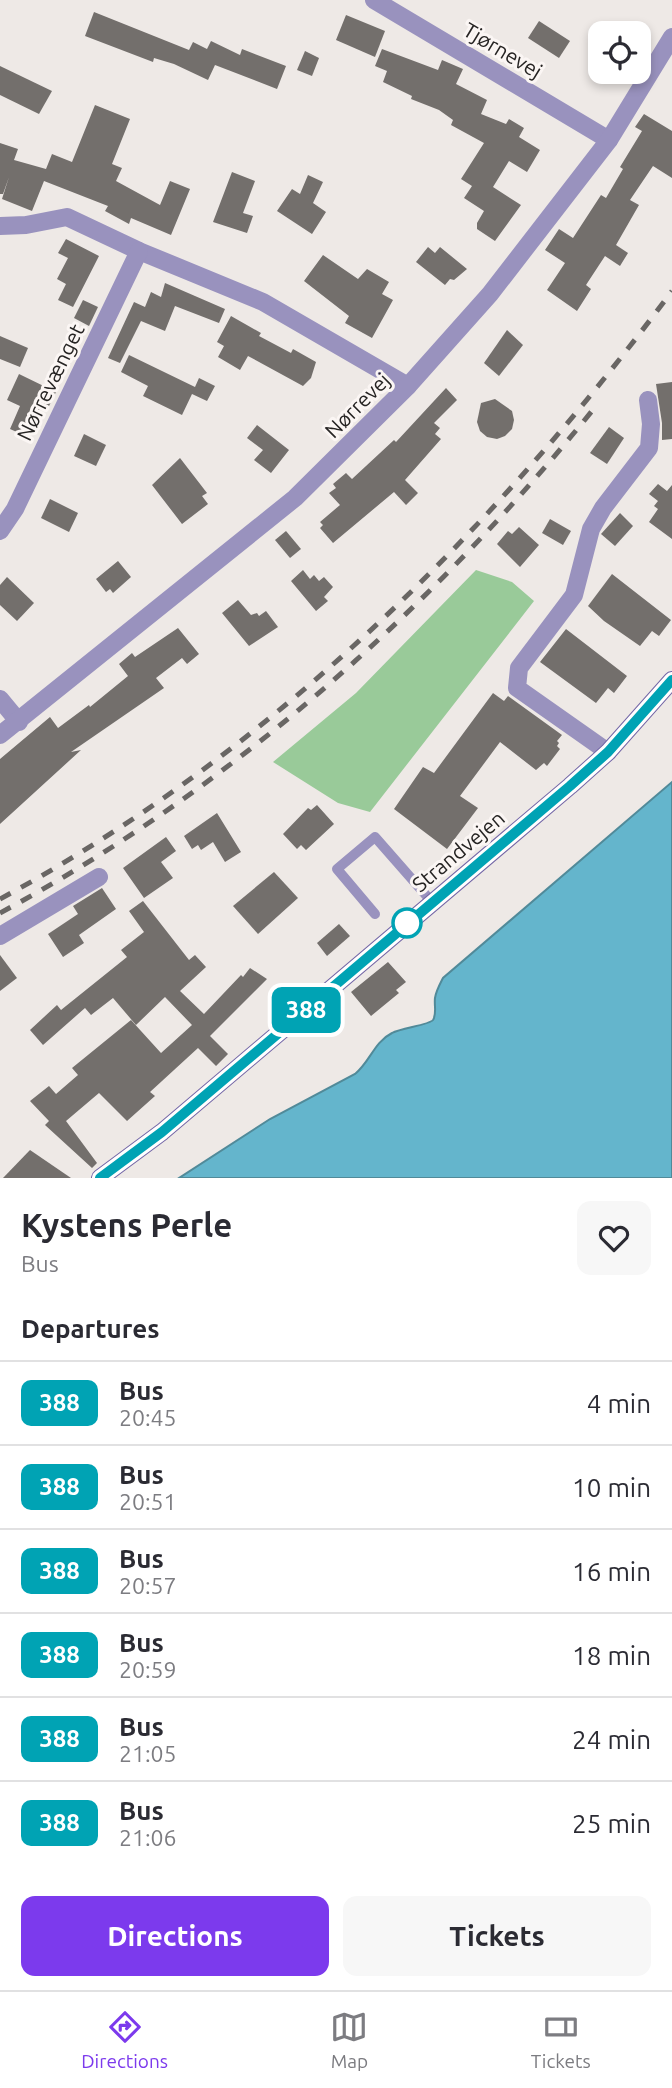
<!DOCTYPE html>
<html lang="en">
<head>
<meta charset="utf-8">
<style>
	:root { --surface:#fff; --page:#f7f7f7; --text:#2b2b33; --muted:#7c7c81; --line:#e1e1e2; --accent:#7c3aed }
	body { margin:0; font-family:Ubuntu,sans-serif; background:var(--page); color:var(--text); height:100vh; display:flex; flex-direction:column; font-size:26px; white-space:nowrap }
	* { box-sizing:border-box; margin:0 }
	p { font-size:23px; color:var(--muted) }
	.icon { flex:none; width:38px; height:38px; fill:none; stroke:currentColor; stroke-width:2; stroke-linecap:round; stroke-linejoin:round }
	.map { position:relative; height:1178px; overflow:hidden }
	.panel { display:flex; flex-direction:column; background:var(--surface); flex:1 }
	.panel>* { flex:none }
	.badge { padding:0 14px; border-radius:10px; font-size:24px; line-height:46px }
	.fabs { position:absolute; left:588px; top:21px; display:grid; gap:14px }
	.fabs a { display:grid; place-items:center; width:63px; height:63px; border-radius:14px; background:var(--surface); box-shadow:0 4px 10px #0003; font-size:35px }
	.map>.badge { position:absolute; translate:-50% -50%; box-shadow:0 0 0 4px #fff }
	h2 { padding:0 21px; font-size:26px; line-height:63px }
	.round { display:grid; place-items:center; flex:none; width:74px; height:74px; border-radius:14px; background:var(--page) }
	.head { display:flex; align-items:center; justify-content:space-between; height:119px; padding:0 21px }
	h1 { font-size:33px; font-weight:700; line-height:52px }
	.cta { display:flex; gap:14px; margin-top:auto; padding:14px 21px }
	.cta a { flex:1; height:80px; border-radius:14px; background:var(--accent); color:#fff; font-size:28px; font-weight:700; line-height:80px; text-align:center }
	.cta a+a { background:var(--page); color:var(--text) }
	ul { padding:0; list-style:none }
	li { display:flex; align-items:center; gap:21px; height:84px; padding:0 21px; border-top:2px solid var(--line) }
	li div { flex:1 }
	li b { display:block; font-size:26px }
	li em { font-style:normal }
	li .badge { min-width:77px; font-weight:700; text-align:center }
	.menu { display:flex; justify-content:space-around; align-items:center; height:98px; border-top:2px solid var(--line); background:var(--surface); font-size:19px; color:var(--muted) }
	.menu a { display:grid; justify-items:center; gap:4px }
	.menu .selected { color:var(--accent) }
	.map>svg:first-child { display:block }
	.forest { fill:#99ca99 }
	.water { fill:#64b5cc; stroke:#518a99; stroke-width:2 }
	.building { fill:#736f6c }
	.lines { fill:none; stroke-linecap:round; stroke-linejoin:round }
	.lane { stroke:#9992be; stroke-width:10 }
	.street { stroke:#9992be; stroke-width:18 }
	.secondary { stroke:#7366a6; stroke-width:18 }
	.rail { stroke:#696664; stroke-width:5; stroke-dasharray:12 12; stroke-linecap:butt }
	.line-casing { stroke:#fff; stroke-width:16 }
	.line { stroke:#00a3b4; stroke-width:10 }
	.stop-dot { fill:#fff; stroke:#00a3b4; stroke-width:3.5 }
	.labels { text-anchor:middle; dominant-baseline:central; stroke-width:6; stroke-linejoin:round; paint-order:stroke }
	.street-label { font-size:21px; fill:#262423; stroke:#fbf6f4 }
</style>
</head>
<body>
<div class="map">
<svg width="672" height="1178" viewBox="0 0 672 1178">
	<rect width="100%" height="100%" fill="#eee9e6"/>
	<path class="forest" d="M 476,570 L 512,582 L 534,601 L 370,812 L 338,803 L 273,762 L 356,693 Z"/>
	<path class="water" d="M 672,782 L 672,1178 L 179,1178 L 270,1119 L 355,1074 C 370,1062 374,1042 392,1033 C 401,1028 429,1025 433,1020 C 437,1014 434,1005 435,998 C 436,991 440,984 443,978 Z"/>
	<g class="building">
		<path d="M 94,12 L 189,50 L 193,42 L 207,49 L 211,41 L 240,55 L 242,49 L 286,66 L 277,89 L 215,65 L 208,80 L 174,64 L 154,58 L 153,62 L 85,36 Z"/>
		<path d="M 346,15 L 385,31 L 375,57 L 336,40 Z"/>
		<path d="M 539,21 L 570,41 L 559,58 L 528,38 Z"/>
		<path d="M 382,49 L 438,70 L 442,60 L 463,69 L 456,84 L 487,100 L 481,114 L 506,124 L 509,119 L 524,128 L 519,137 L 540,150 L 527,172 L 509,161 L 493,187 L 521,205 L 495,241 L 477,229 L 477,223 L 484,211 L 464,198 L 472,186 L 461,179 L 484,143 L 451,125 L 453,120 L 439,110 L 411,99 L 412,96 L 383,82 L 387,71 L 375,66 Z"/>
		<path d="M 305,51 L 319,58 L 312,76 L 297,70 Z"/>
		<path d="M 0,66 L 52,91 L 39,114 L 0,95 Z"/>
		<path d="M 95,105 L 130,119 L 112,164 L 122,168 L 116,181 L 160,205 L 170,181 L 190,189 L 171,235 L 131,218 L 129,224 L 105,211 L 108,206 L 44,181 L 32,211 L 2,199 L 9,177 L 3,194 L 0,194 L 0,143 L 18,149 L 14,160 L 46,169 L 52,154 L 72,162 Z"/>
		<path d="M 644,114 L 672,131 L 672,178 L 653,166 L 630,200 L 639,205 L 616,245 L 628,253 L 620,266 L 605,256 L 586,285 L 591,289 L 577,311 L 547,290 L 565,263 L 545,250 L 559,229 L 573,238 L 601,195 L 606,198 L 623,169 L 620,167 L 642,131 L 635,127 Z"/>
		<path d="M 232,172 L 255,181 L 243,213 L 253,216 L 247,233 L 213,222 Z"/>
		<path d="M 308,175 L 323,182 L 313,203 L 326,212 L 312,234 L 277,211 L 292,189 L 300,194 Z"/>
		<path d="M 66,239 L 99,256 L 73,307 L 58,300 L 66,284 L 57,279 L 68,258 L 58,253 Z"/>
		<path d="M 428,247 L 435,253 L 440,247 L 467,269 L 454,280 L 450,279 L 445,285 L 416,262 Z"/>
		<path d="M 323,255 L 358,279 L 367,269 L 389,282 L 382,294 L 393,300 L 372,338 L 345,323 L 349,316 L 304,281 Z"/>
		<path d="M 165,283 L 225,309 L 219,323 L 175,306 L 165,331 L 141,321 L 120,363 L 108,358 L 134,302 L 145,307 L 151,292 L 161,297 Z"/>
		<path d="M 83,300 L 98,307 L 89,326 L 74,318 Z"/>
		<path d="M 231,316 L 261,333 L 259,336 L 291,353 L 293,349 L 316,362 L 311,378 L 303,386 L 248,356 L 240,370 L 218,357 L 224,346 L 217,342 Z"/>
		<path d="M 507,330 L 523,345 L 499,376 L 484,363 Z"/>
		<path d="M 0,336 L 28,348 L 20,367 L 0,359 Z"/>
		<path d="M 129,355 L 195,387 L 199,378 L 215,386 L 207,401 L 192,394 L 182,415 L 143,396 L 148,386 L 121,372 Z"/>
		<path d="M 19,374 L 56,392 L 49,406 L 42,403 L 28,437 L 10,429 L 20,406 L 7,400 Z"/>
		<path d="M 672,382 L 672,439 L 662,440 L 662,423 L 656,384 Z"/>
		<path d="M 446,388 L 457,400 L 434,423 L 440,428 L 435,434 L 441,439 L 405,480 L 418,493 L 406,505 L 394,492 L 333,543 L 320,528 L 323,525 L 320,522 L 340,505 L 329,493 L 336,488 L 333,484 L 346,473 L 352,479 L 394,440 L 396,442 Z"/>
		<path d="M 495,399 L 512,411 L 514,420 L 512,429 L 505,436 L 497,439 L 487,437 L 480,431 L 477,422 L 481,403 Z"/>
		<path d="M 257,425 L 289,450 L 271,473 L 254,460 L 263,450 L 247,438 Z"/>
		<path d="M 609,427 L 624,438 L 607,464 L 590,453 Z"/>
		<path d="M 84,434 L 106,445 L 96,466 L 74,456 Z"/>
		<path d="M 180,458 L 207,493 L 202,496 L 208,504 L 182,524 L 152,485 Z"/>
		<path d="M 658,484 L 667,491 L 672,485 L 672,539 L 649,522 L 658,509 L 654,506 L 658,501 L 649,494 Z"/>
		<path d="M 50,499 L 78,513 L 69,532 L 41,518 Z"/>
		<path d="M 620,513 L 633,526 L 615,546 L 601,534 Z"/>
		<path d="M 550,519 L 571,531 L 563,545 L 542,533 Z"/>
		<path d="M 519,527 L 539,545 L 520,567 L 497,544 L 508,531 L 512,534 Z"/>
		<path d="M 286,531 L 301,549 L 290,558 L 275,540 Z"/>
		<path d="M 118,561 L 131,577 L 113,593 L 110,589 L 106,592 L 96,579 Z"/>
		<path d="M 303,570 L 310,579 L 314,575 L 319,581 L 324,577 L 333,587 L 324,597 L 328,601 L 316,611 L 291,581 Z"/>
		<path d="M 612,574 L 671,620 L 659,636 L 652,631 L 640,646 L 604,621 L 588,606 Z"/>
		<path d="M 7,577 L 34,603 L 17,621 L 0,605 L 0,585 Z"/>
		<path d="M 238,600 L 251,615 L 257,613 L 259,616 L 266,611 L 278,627 L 249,646 L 222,613 Z"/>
		<path d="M 178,628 L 199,654 L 187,664 L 182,658 L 156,678 L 164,688 L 71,752 L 81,750 L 0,824 L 0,759 L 50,717 L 58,728 L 89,705 L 90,707 L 128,676 L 119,664 L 132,653 L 135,657 Z"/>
		<path d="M 566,629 L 627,676 L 614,693 L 608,688 L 596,703 L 540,662 Z"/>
		<path d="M 493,693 L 504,701 L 508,696 L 562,735 L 557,741 L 559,743 L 557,746 L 560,749 L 547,766 L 544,763 L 536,770 L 500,742 L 460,796 L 478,808 L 447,849 L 394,809 L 423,767 L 434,773 Z"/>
		<path d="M 317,805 L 334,824 L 306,850 L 301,845 L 297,849 L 283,834 L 308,808 L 311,810 Z"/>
		<path d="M 217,813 L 241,852 L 225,862 L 213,842 L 201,850 L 198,845 L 192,849 L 184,836 Z"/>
		<path d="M 166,837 L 176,851 L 161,862 L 173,878 L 144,898 L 123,868 Z"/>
		<path d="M 274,872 L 298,898 L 258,934 L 233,906 Z"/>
		<path d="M 102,888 L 116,909 L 79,935 L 84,943 L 63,957 L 48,934 L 78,914 L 73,906 Z"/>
		<path d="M 143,901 L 189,960 L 195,955 L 206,967 L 180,991 L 204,1014 L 241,975 L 243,977 L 250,968 L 267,979 L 210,1036 L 228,1054 L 216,1066 L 198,1048 L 150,1092 L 155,1096 L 127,1121 L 99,1093 L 66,1121 L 97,1163 L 92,1168 L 45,1125 L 49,1121 L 30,1101 L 49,1086 L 56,1094 L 78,1075 L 72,1068 L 131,1020 L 161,1053 L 192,1025 L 165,997 L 136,1025 L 113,998 L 91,1015 L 85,1008 L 43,1045 L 30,1030 L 57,1005 L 61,1010 L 127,957 L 121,950 L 144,932 L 129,911 Z"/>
		<path d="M 339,924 L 350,936 L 327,956 L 317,943 Z"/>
		<path d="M 0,955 L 17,978 L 0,991 Z"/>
		<path d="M 388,962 L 406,982 L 396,990 L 399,993 L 371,1016 L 351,992 Z"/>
		<path d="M 30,1150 L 71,1178 L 3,1178 Z"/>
	</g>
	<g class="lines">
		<path class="lane" d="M 375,914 L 337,869 L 375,837 L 432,902"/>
		<g class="street">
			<path d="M 374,0 L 609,140"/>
			<path d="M 0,226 L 26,225 L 67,217 L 139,251 L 263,302 L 408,386"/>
			<path d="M 0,531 L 15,509 L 139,251"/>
			<path d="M 0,699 L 19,722"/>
			<path d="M 0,735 L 295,498 L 408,386 L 490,294 L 609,140 L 672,37"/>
			<path d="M 608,752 L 517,688 L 519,668 L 574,595 L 591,529 L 603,508 L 649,448 L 651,424 L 648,400"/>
			<path d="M 0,936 L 99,877"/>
		</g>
		<path class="secondary" d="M 100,1178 L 162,1132 L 570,786 L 608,752 L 672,680"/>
		<g class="rail">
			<path d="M 0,899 C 269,754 491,534 672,291"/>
			<path d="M 0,913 C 229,790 429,612 592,411"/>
		</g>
	</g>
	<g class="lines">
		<g class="line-casing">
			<path id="line" d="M 100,1178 L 162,1132 L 570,786 L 608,752 L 672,680"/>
		</g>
		<use href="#line" class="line"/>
	</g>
	<circle class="stop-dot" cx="407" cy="923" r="14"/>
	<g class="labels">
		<g class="street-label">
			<text transform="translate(503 50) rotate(31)">Tjørnevej</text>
			<text transform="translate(50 382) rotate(-64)">Nørrevænget</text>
			<text transform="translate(357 405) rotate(-45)">Nørrevej</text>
			<text transform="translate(458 851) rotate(-40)">Strandvejen</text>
		</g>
	</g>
</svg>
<div class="fabs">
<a><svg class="icon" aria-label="locate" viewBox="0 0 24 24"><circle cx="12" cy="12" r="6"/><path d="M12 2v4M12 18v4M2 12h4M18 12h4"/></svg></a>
</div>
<b class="badge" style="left:306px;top:1010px;background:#00a3b4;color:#fff">388</b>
</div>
<section class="panel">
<div class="head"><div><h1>Kystens Perle</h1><p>Bus</p></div><a class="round"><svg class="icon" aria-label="heart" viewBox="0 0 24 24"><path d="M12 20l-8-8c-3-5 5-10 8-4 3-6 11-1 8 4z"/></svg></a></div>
<h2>Departures</h2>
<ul>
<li><span class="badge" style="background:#00a3b4;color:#fff">388</span><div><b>Bus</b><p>20:45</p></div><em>4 min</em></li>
<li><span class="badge" style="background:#00a3b4;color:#fff">388</span><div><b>Bus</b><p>20:51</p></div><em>10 min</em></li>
<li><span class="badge" style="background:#00a3b4;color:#fff">388</span><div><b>Bus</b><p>20:57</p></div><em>16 min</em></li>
<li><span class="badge" style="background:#00a3b4;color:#fff">388</span><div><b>Bus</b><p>20:59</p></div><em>18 min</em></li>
<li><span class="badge" style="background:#00a3b4;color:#fff">388</span><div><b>Bus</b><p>21:05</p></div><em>24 min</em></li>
<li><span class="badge" style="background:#00a3b4;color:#fff">388</span><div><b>Bus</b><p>21:06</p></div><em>25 min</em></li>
</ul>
<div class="cta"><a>Directions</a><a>Tickets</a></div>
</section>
<nav class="menu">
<a class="selected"><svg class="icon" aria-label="directions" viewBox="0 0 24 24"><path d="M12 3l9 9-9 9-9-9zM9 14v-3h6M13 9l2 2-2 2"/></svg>Directions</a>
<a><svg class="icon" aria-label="map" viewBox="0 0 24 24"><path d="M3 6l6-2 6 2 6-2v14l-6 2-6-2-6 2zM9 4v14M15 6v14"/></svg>Map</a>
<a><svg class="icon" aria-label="tickets" viewBox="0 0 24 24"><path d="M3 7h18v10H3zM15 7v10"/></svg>Tickets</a>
</nav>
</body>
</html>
